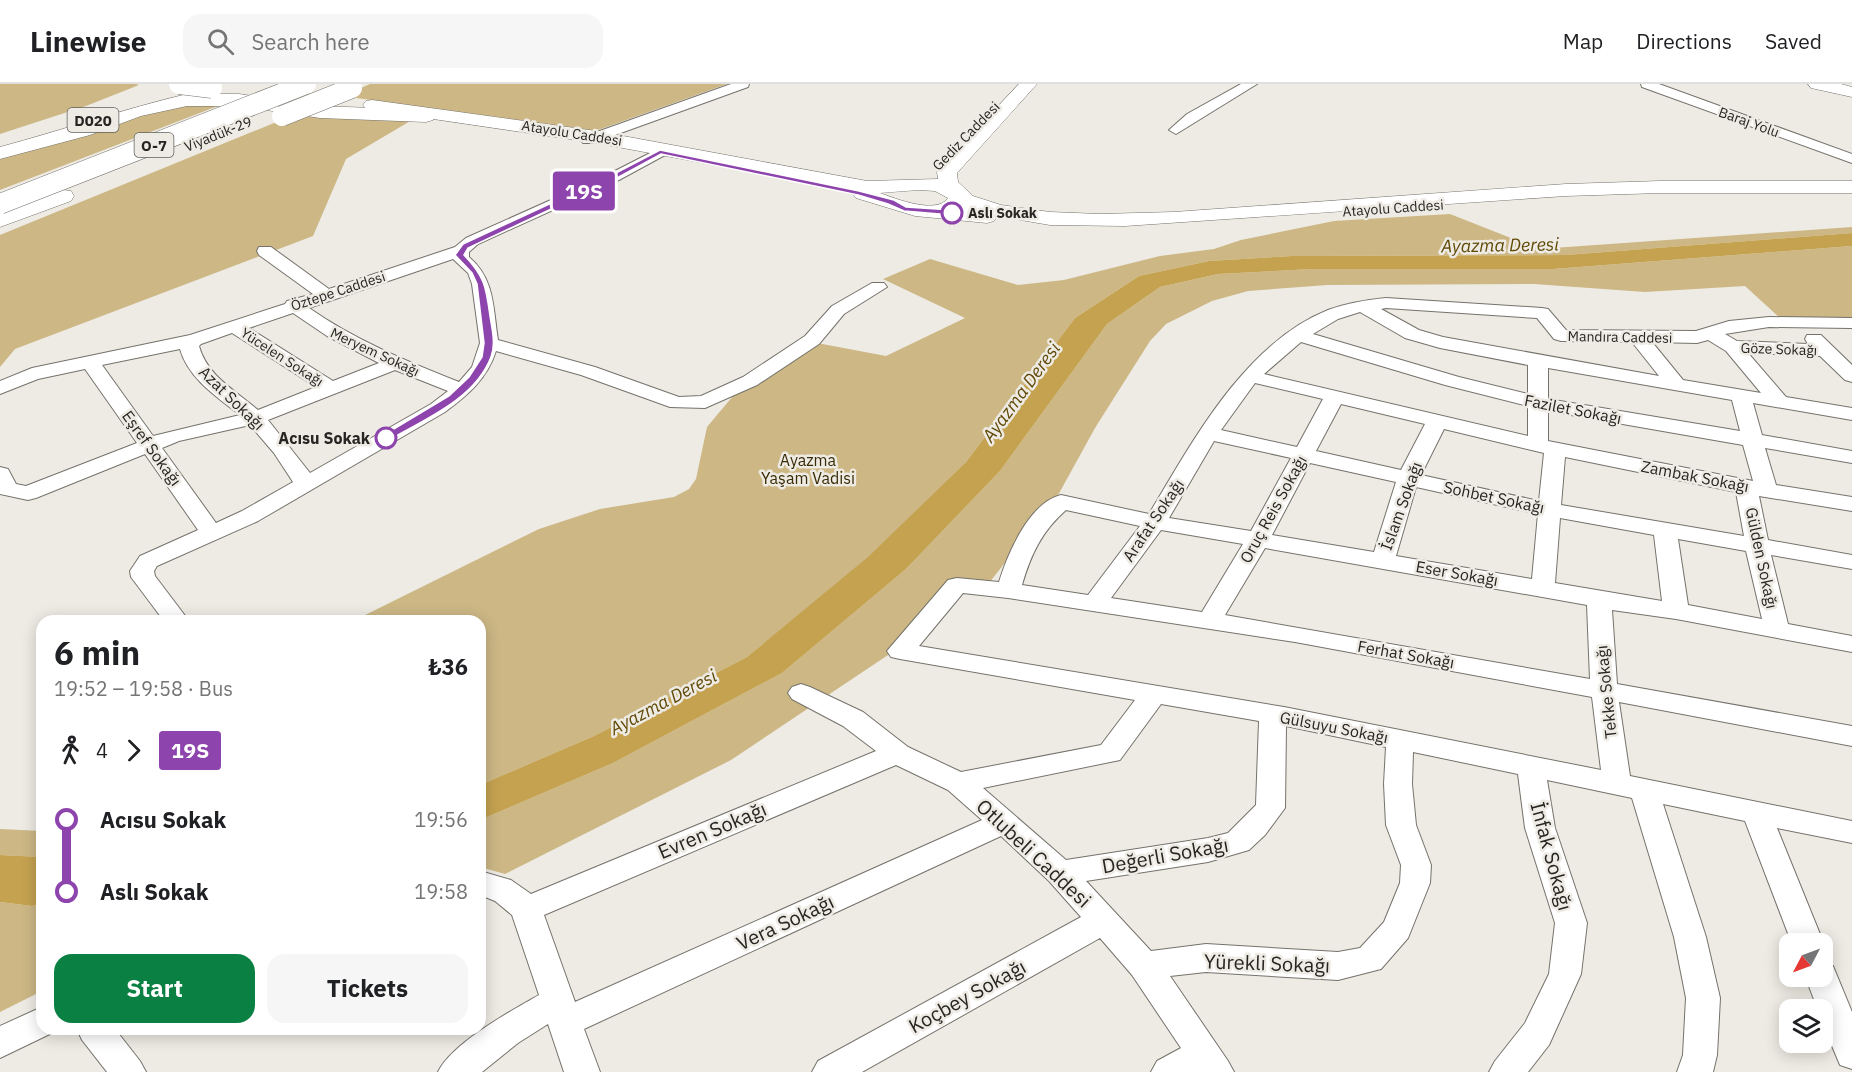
<!DOCTYPE html>
<html lang="en">
<head>
<meta charset="utf-8">
<style>
	:root { --surface:#fff; --page:#f6f6f6; --text:#202124; --muted:#757577; --line:#e0e0e0; --accent:#0b8043 }
	body { margin:0; font-family:"IBM Plex Sans",sans-serif; background:var(--page); color:var(--text); height:100vh; display:flex; flex-direction:column; font-size:22px; white-space:nowrap }
	* { box-sizing:border-box; margin:0 }
	p { font-size:20px; color:var(--muted) }
	.icon { flex:none; width:33px; height:33px; fill:none; stroke:currentColor; stroke-width:2; stroke-linecap:round; stroke-linejoin:round }
	.map { position:relative; flex:1; overflow:hidden }
	.details { position:absolute; left:36px; top:531px; width:450px; height:420px; display:flex; flex-direction:column; background:var(--surface); border-radius:18px; box-shadow:0 3px 15px #0003 }
	.details>* { flex:none }
	.badge { padding:0 12px; border-radius:4px; font-size:21px; line-height:39px }
	.needle { width:39px; rotate:229deg }
	.tools { position:absolute; left:1779px; top:849px; display:grid; gap:12px }
	.tools a { display:grid; place-items:center; width:54px; height:54px; border-radius:12px; background:var(--surface); box-shadow:0 3px 15px #0003; font-size:30px }
	.map>.badge { position:absolute; translate:-50% -50%; box-shadow:0 0 0 3px #fff }
	.legs { display:flex; align-items:center; gap:9px; height:66px; padding:0 18px; font-size:20px }
	.legs p { margin-inline-start:auto }
	.overview { display:flex; align-items:center; justify-content:space-between; height:102px; padding:0 18px }
	h1 { font-size:33px; font-weight:700; line-height:45px }
	.action { display:flex; gap:12px; margin-top:auto; padding:12px 18px }
	.action a { flex:1; height:69px; border-radius:18px; background:var(--accent); color:#fff; font-size:24px; font-weight:700; line-height:69px; text-align:center }
	.action a+a { background:var(--page); color:var(--text) }
	ul { padding:0 18px; list-style:none }
	li { display:flex; align-items:center; gap:21px; height:72px; font-size:22px }
	li i { display:grid; place-items:center; width:9px; height:100%; margin:0 8px; background:currentColor }
	li i::after { content:''; width:15px; height:15px; margin:-8px; border:4px solid; border-radius:50%; background:var(--surface) }
	li p { margin-inline-start:auto }
	li:first-child i { background:linear-gradient(#0000 50%,currentColor 0) }
	li:last-child i { background:linear-gradient(currentColor 50%,#0000 0) }
	header { display:flex; align-items:center; gap:36px; box-sizing:border-box; height:84px; padding:0 30px; background:var(--surface); border-bottom:2px solid var(--line) }
	header strong { font-size:28px }
	nav { display:flex; gap:33px; margin-inline-start:auto; font-size:21px }
	.search { width:420px; height:54px; background:var(--page); display:flex; align-items:center; gap:15px; box-sizing:border-box; padding:0 21px; border-radius:18px; color:var(--muted); font-size:22px }
	.map>svg:first-child { display:block }
	.green { fill:#ccb785 }
	.water { fill:#c4a250 }
	.lines { fill:none; stroke-linecap:round; stroke-linejoin:round }
	.minor-casing { stroke:#75726b; stroke-width:2 }
	.major-casing { stroke:#75726b; stroke-width:1 }
	.highway-casing { stroke:#75726b; stroke-width:1 }
	.minor { fill:#fff; fill-rule:evenodd }
	.major { fill:#fff; fill-rule:evenodd }
	.highway { fill:#fff; fill-rule:evenodd }
	.highway-bridge-casing { stroke:#75726b; stroke-width:21; stroke-linecap:butt }
	.highway-bridge { stroke:#fff; stroke-width:20 }
	.line-1 { fill:#8e44ad; stroke:#fff; stroke-width:1.5 }
	.stop-1-dot { fill:#fff; stroke:#8e44ad; stroke-width:3 }
	.labels { text-anchor:middle; dominant-baseline:central; stroke-width:5; stroke-linejoin:round; paint-order:stroke }
	.far-street-label { font-size:14px; fill:#262522; stroke:#eeebe4 }
	.far-stop-label { font-size:14px; font-weight:bold; fill:#262522; stroke:#eeebe4; text-anchor:start }
	.shield { fill:#eeebe4; stroke:#62605c; stroke-width:1.5 }
	.shield-label { font-size:15px; font-weight:bold; fill:#262522 }
	.street-label { font-size:16px; fill:#262522; stroke:#eeebe4 }
	.stop-label { font-size:16px; font-weight:bold; fill:#262522; stroke:#eeebe4; text-anchor:end }
	.park-label { font-size:16px; fill:#392b05; stroke:#eeebe4 }
	.water-label { font-size:18px; font-style:italic; fill:#614a07; stroke:#eeebe4 }
	.near-street-label { font-size:20px; fill:#262522; stroke:#eeebe4 }
</style>
</head>
<body>
<header>
<strong>Linewise</strong>
<div class="search"><svg class="icon" aria-label="search" viewBox="0 0 24 24"><circle cx="10" cy="10" r="6"/><path d="M15 15l6 6"/></svg>Search here</div>
<nav><a>Map</a><a>Directions</a><a>Saved</a></nav>
</header>
<div class="map">
<svg width="1852" height="988" viewBox="0 0 1852 988">
	<rect width="100%" height="100%" fill="#eeebe4"/>
	<g class="green">
		<path d="M 0,0 L 136,0 L 139,1 L 86,22 L 0,50 Z"/>
		<path d="M 370,0 L 727,0 L 598,46 L 583,47 L 343,12 Z"/>
		<path d="M 223,20 L 0,106 L 0,71 L 180,21 Z"/>
		<path d="M 296,30 L 412,36 L 346,75 L 313,152 L 15,265 L 0,283 L 0,151 Z"/>
		<path d="M 1450,130 L 1539,165 L 1852,143 L 1852,149 L 1566,171 L 1292,172 L 1209,177 L 1139,192 L 1075,234 L 966,378 L 869,473 L 747,573 L 594,652 L 480,701 L 480,537 L 353,537 L 539,445 L 600,425 L 674,413 L 689,405 L 696,395 L 707,343 L 733,312 L 750,297 L 817,259 L 886,272 L 965,234 L 883,195 L 930,175 L 1018,201 L 1064,196 L 1160,172 L 1214,165 L 1241,156 L 1334,137 Z"/>
		<path d="M 1852,162 L 1852,235 L 1781,235 L 1745,202 L 1645,208 L 1534,200 L 1327,201 L 1248,207 L 1212,217 L 1166,240 L 1150,257 L 1095,344 L 1057,413 L 989,499 L 956,496 L 894,567 L 731,676 L 505,790 L 480,783 L 480,736 L 613,679 L 782,589 L 906,485 L 1000,387 L 1107,240 L 1160,203 L 1218,190 L 1312,185 L 1553,185 Z"/>
		<path d="M 0,745 L 42,747 L 42,773 L 0,771 Z"/>
		<path d="M 0,818 L 32,822 L 42,820 L 42,907 L 0,928 Z"/>
	</g>
	<g class="water">
		<path d="M 1852,149 L 1852,162 L 1553,185 L 1312,185 L 1218,190 L 1160,203 L 1107,240 L 1000,387 L 906,485 L 782,589 L 613,679 L 480,736 L 480,701 L 594,652 L 747,573 L 868,473 L 966,378 L 1075,234 L 1139,192 L 1209,177 L 1292,172 L 1566,171 Z"/>
		<path d="M 0,771 L 42,773 L 42,820 L 32,822 L 0,818 Z"/>
	</g>
	<g class="lines">
		<g class="minor-casing">
			<g id="minor">
				<path d="M 731,0 L 749,0 L 748,3 L 593,59 L 583,59 L 581,56 L 583,53 Z"/>
				<path d="M 1241,0 L 1257,0 L 1176,50 L 1169,46 L 1187,30 Z"/>
				<path d="M 1641,0 L 1659,0 L 1852,70 L 1852,79 L 1642,3 Z"/>
				<path d="M 660,64 L 665,65 L 667,68 L 665,71 L 619,96 L 478,160 L 469,168 L 469,173 C 495,195 493,224 498,256 L 595,283 L 679,313 L 701,312 L 743,293 L 805,252 L 832,222 L 872,199 L 884,199 L 887,203 L 844,230 L 819,260 L 757,301 L 705,324 L 670,323 L 581,291 L 496,267 C 487,295 468,311 445,328 L 258,437 L 157,482 L 154,487 L 155,492 L 189,537 L 164,537 L 131,493 L 130,487 L 140,472 L 198,446 L 145,370 L 36,414 L 28,416 L 0,410 L 0,383 L 8,385 L 16,400 L 26,402 L 137,359 L 85,285 L 38,295 L 0,310 L 0,297 L 32,284 L 190,251 L 285,220 L 287,217 L 313,210 L 259,171 L 257,167 L 259,163 L 271,163 L 329,205 L 455,163 L 466,154 L 609,90 ZM 453,175 L 468,189 L 472,200 L 480,259 L 472,283 L 459,298 C 406,277 355,256 309,224 ZM 293,229 L 327,252 L 379,279 L 333,297 L 249,244 ZM 232,249 L 316,303 L 258,326 C 236,307 207,292 199,262 L 201,260 ZM 180,265 C 188,294 217,313 240,331 L 153,352 L 102,281 ZM 395,286 L 448,307 L 431,320 L 310,389 L 268,336 ZM 250,341 L 274,369 L 293,398 L 242,427 L 216,439 L 162,364 L 179,357 Z"/>
				<path d="M 1386,214 L 1542,224 L 1548,225 L 1566,246 L 1696,247 L 1729,237 L 1769,233 L 1852,234 L 1852,244 L 1769,243 L 1725,250 L 1737,257 L 1808,260 L 1805,255 L 1807,251 L 1821,251 L 1852,281 L 1852,298 L 1845,296 L 1820,272 L 1748,269 L 1786,313 L 1852,324 L 1852,336 L 1753,319 L 1762,351 L 1852,367 L 1852,379 L 1765,364 L 1776,401 L 1852,413 L 1852,427 L 1759,412 L 1768,456 L 1852,471 L 1852,485 L 1771,471 L 1788,540 L 1852,552 L 1852,568 L 1676,535 L 1612,526 L 1617,600 L 1852,642 L 1852,662 L 1619,618 L 1630,692 L 1852,737 L 1852,759 L 1777,744 L 1824,860 L 1822,863 L 1822,860 L 1792,860 L 1745,737 L 1663,720 L 1706,853 L 1720,914 L 1717,971 L 1713,988 L 1677,988 L 1683,971 L 1686,914 L 1674,853 L 1632,714 L 1547,696 L 1555,744 L 1587,839 L 1581,890 L 1549,961 L 1528,988 L 1489,988 L 1495,977 L 1525,939 L 1549,890 L 1555,839 L 1525,744 L 1518,690 L 1413,668 L 1412,700 L 1416,741 L 1431,781 L 1430,799 L 1408,854 L 1381,885 L 1338,896 L 1206,888 L 1170,892 L 1228,977 L 1234,988 L 1151,988 L 1157,977 L 1181,964 L 1132,891 L 1100,854 L 862,988 L 812,988 L 818,977 L 1081,833 L 1049,797 L 1001,752 L 584,945 L 600,988 L 564,988 L 548,940 L 518,959 L 482,988 L 438,988 C 452,959 511,927 539,911 L 512,831 L 495,817 L 480,811 L 480,787 L 511,796 L 531,810 L 876,667 L 843,642 L 792,615 L 788,609 L 792,603 L 801,600 L 810,603 L 863,628 L 908,663 L 961,688 L 1101,661 L 1135,616 L 900,575 L 891,573 L 887,567 L 948,496 L 957,494 L 999,498 C 1008,469 1029,419 1061,411 L 1149,430 C 1193,357 1244,260 1328,226 C 1347,219 1366,216 1386,214 ZM 1386,224 L 1537,234 L 1554,255 L 1561,257 L 1632,258 L 1659,292 L 1443,253 L 1419,246 L 1381,225 ZM 1360,228 L 1405,254 L 1440,264 L 1528,281 L 1528,310 L 1459,293 L 1313,250 L 1338,235 ZM 1708,256 L 1726,267 L 1761,309 L 1683,296 L 1652,258 L 1697,259 ZM 1301,258 L 1445,301 L 1528,322 L 1528,352 L 1264,290 ZM 1548,284 L 1732,316 L 1740,347 L 1548,315 ZM 1255,299 L 1323,315 L 1297,363 L 1221,346 ZM 1341,320 L 1425,340 L 1401,386 L 1316,367 ZM 1548,327 L 1743,361 L 1753,397 L 1548,357 ZM 1444,345 L 1544,369 L 1539,417 L 1421,391 ZM 1214,357 L 1291,374 L 1251,447 L 1169,434 ZM 1565,373 L 1736,408 L 1744,452 L 1561,421 ZM 1310,379 L 1396,398 L 1374,468 L 1272,451 ZM 1416,403 L 1538,430 L 1532,495 L 1396,472 ZM 1066,426 L 1140,442 L 1088,511 L 1022,501 C 1031,470 1042,447 1066,426 ZM 1560,434 L 1654,451 L 1662,517 L 1555,499 ZM 1161,446 L 1243,460 L 1202,528 L 1111,514 ZM 1678,455 L 1746,467 L 1762,535 L 1688,521 ZM 1265,464 L 1587,521 L 1590,595 L 1225,531 ZM 963,509 L 1008,514 L 1295,558 L 1592,613 L 1601,686 L 1284,623 L 919,562 ZM 1161,620 L 1259,637 L 1256,721 L 1228,749 L 1208,754 L 1066,776 L 983,704 L 1120,676 ZM 1286,642 L 1386,663 L 1384,700 L 1386,741 L 1401,781 L 1400,799 L 1384,838 L 1360,864 L 1338,868 L 1206,860 L 1151,867 L 1086,797 L 1208,778 L 1249,766 L 1265,751 L 1285,724 ZM 896,681 L 948,706 L 982,736 L 575,918 L 544,831 Z"/>
				<path d="M 1822,879 L 1833,882 L 1852,928 L 1852,985 L 1840,981 L 1822,938 L 1822,926 L 1818,926 L 1805,892 L 1822,892 Z"/>
				<path d="M 42,923 L 42,945 L 56,945 L 54,948 L 0,974 L 0,942 Z"/>
				<path d="M 77,945 L 115,945 L 140,977 L 146,988 L 107,988 L 82,956 Z"/>
			</g>
		</g>
		<g class="major-casing">
			<path id="major" d="M 1019,0 L 1037,0 L 957,89 L 958,98 L 973,112 L 1001,121 L 1050,128 L 1100,130 L 1174,128 L 1566,100 L 1660,97 L 1852,97 L 1852,109 L 1660,109 L 1566,112 L 1125,142 L 1050,141 L 997,132 L 994,137 L 987,139 L 915,132 L 856,114 L 853,110 L 855,107 L 596,59 L 372,26 L 366,25 L 363,21 L 366,17 L 372,16 L 596,47 L 867,97 L 938,95 L 937,88 L 940,84 ZM 919,106 L 935,107 L 948,114 C 937,131 896,115 880,109 Z"/>
		</g>
		<g class="highway-casing">
			<g id="highway">
				<path d="M 1808,0 L 1841,0 L 1852,3 L 1852,13 L 1811,4 Z"/>
				<path d="M 187,10 L 239,10 L 320,22 L 426,26 L 433,28 L 435,32 L 433,36 L 426,38 L 320,34 L 239,22 L 187,22 L 141,32 L 90,51 L 0,75 L 0,63 C 63,46 124,25 187,10 Z"/>
				<path d="M 63,106 L 71,107 L 74,112 L 71,117 L 0,143 L 0,128 Z"/>
			</g>
		</g>
		<use href="#minor" class="minor"/>
		<use href="#major" class="major"/>
		<use href="#highway" class="highway"/>
		<g class="highway-bridge-casing">
			<g id="highway-bridge">
				<path d="M 179,0 L 212,4"/>
				<path d="M 282,32 L 352,4"/>
				<path d="M 0,120 L 306,0"/>
			</g>
		</g>
		<use href="#highway-bridge" class="highway-bridge"/>
	</g>
	<path class="line-1" d="M 660,66 L 859,107 L 894,116 L 906,123 L 952,126 L 956,129 L 952,131 L 904,127 L 888,120 L 858,111 L 661,70 L 617,94 L 468,164 L 464,171 C 485,193 486,203 490,232 C 492,245 496,260 491,273 C 475,315 425,335 389,356 L 382,356 L 382,352 L 449,312 L 469,293 L 482,273 L 484,259 L 477,200 L 472,189 L 455,171 L 463,160 L 612,91 Z"/>
	<g class="stop-1-dot">
		<circle cx="952" cy="129" r="10"/>
		<circle cx="386" cy="354" r="10"/>
	</g>
	<g class="labels">
		<g class="far-street-label">
			<text transform="translate(1749 38) rotate(20)">Baraj Yolu</text>
			<text transform="translate(572 49) rotate(9)">Atayolu Caddesi</text>
			<text transform="translate(218 50) rotate(-22)">Viyadük-29</text>
			<text transform="translate(966 52) rotate(-46)">Gediz Caddesi</text>
			<text transform="translate(1393 124) rotate(-4)">Atayolu Caddesi</text>
			<text transform="translate(338 207) rotate(-18)">Öztepe Caddesi</text>
			<text transform="translate(1620 253) rotate(1)">Mandıra Caddesi</text>
			<text transform="translate(1779 265) rotate(2)">Göze Sokağı</text>
			<text transform="translate(375 268) rotate(25)">Meryem Sokağı</text>
			<text transform="translate(282 273) rotate(33)">Yücelen Sokağı</text>
		</g>
		<g class="far-stop-label">
			<text x="968" y="129">Aslı Sokak</text>
		</g>
		<g class="shield">
			<rect x="67.5" y="24" width="51" height="24" rx="4.5"/>
			<rect x="134.5" y="49" width="39" height="24" rx="4.5"/>
		</g>
		<g class="shield-label">
			<text x="93" y="36">D020</text>
			<text x="154" y="61">O-7</text>
		</g>
		<g class="street-label">
			<text transform="translate(232 314) rotate(44)">Azat Sokağı</text>
			<text transform="translate(1573 325) rotate(11)">Fazilet Sokağı</text>
			<text transform="translate(152 364) rotate(54)">Eşref Sokağı</text>
			<text transform="translate(1695 392) rotate(11)">Zambak Sokağı</text>
			<text transform="translate(1494 413) rotate(12)">Sohbet Sokağı</text>
			<text transform="translate(1401 422) rotate(-70)">İslam Sokağı</text>
			<text transform="translate(1273 425) rotate(-61)">Oruç Reis Sokağı</text>
			<text transform="translate(1153 436) rotate(-56)">Arafat Sokağı</text>
			<text transform="translate(1762 474) rotate(78)">Gülden Sokağı</text>
			<text transform="translate(1457 489) rotate(10)">Eser Sokağı</text>
			<text transform="translate(1406 570) rotate(10)">Ferhat Sokağı</text>
			<text transform="translate(1606 608) rotate(-96)">Tekke Sokağı</text>
			<text transform="translate(1334 643) rotate(11)">Gülsuyu Sokağı</text>
		</g>
		<g class="stop-label">
			<text x="370" y="354">Acısu Sokak</text>
		</g>
		<g class="park-label">
			<text x="808" y="376">Ayazma<tspan x="808" dy="18">Yaşam Vadisi</tspan></text>
		</g>
		<g class="water-label">
			<text transform="translate(1500 161) rotate(-1)">Ayazma Deresi</text>
			<text transform="translate(1021 308) rotate(-54)">Ayazma Deresi</text>
			<text transform="translate(663 618) rotate(-28)">Ayazma Deresi</text>
		</g>
		<g class="near-street-label">
			<text transform="translate(712 746) rotate(-23)">Evren Sokağı</text>
			<text transform="translate(1034 769) rotate(43)">Otlubeli Caddesi</text>
			<text transform="translate(1165 771) rotate(-10)">Değerli Sokağı</text>
			<text transform="translate(1552 772) rotate(75)">İnfak Sokağı</text>
			<text transform="translate(785 838) rotate(-25)">Vera Sokağı</text>
			<text transform="translate(1267 879) rotate(2)">Yürekli Sokağı</text>
			<text transform="translate(967 912) rotate(-29)">Koçbey Sokağı</text>
		</g>
	</g>
</svg>
<div class="tools">
<a><svg class="needle" viewBox="-14 -14 28 28"><path d="M0-13l5 13h-10z" fill="#e53935"/><path d="M0 13l5-13h-10z" fill="#757577"/></svg></a>
<a><svg class="icon" aria-label="layers" viewBox="0 0 24 24"><path d="M12 4l9 5-9 5-9-5zM3 14l9 5 9-5"/></svg></a>
</div>
<b class="badge" style="left:584px;top:107px;background:#8e44ad;color:#fff">19S</b>
<section class="details">
<div class="overview"><div><h1>6 min</h1><p>19:52 – 19:58 · Bus</p></div><b>₺36</b></div>
<div class="legs"><svg class="icon" aria-label="walk" viewBox="0 0 24 24"><circle cx="13" cy="4" r="2"/><path d="M13 8l-2 6 4 7M11 14l-3 7M7 12l3-4h3l4 4"/></svg>4<svg class="icon" aria-label="forward" viewBox="0 0 24 24"><path d="M9 5l7 7-7 7"/></svg><b class="badge" style="background:#8e44ad;color:#fff">19S</b></div>
<ul>
<li><i style="color:#8e44ad"></i><b>Acısu Sokak</b><p>19:56</p></li>
<li><i style="color:#8e44ad"></i><b>Aslı Sokak</b><p>19:58</p></li>
</ul>
<div class="action"><a>Start</a><a>Tickets</a></div>
</section>
</div>
</body>
</html>
